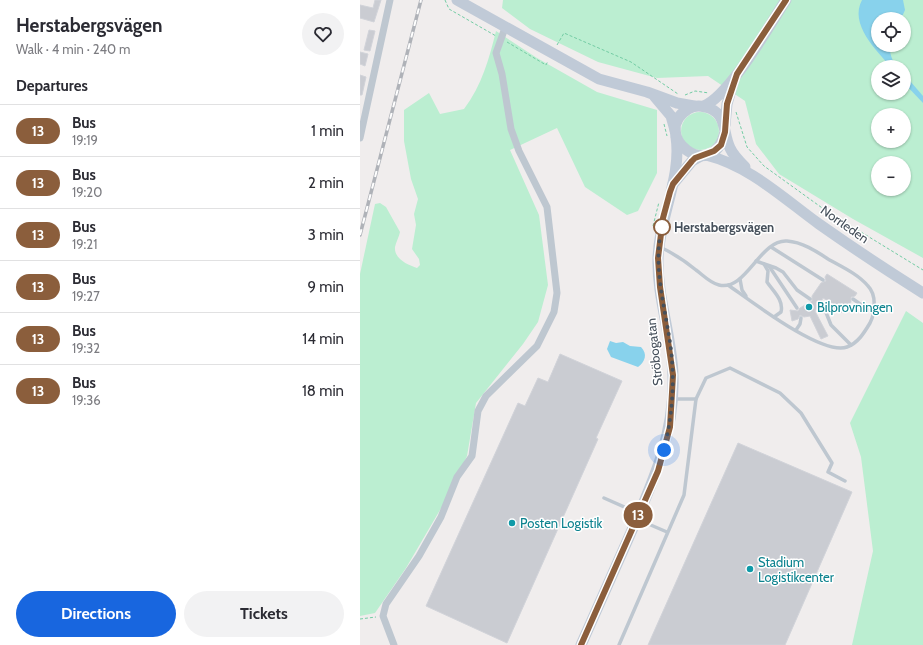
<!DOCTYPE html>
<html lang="en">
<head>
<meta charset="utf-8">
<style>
	:root { --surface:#fff; --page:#f2f2f3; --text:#2b2b33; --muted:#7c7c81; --line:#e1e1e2; --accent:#1866df }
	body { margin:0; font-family:Cabin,sans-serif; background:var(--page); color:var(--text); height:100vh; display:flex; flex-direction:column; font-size:15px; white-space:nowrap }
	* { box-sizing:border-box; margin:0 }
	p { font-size:13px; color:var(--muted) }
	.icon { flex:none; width:22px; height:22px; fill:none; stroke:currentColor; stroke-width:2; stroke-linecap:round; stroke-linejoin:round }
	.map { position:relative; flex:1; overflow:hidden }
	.drawer { display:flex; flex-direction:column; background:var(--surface); width:360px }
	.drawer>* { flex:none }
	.badge { padding:0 8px; border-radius:13px; font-size:14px; line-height:26px }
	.tools { position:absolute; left:511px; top:12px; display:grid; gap:8px }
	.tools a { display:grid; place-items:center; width:40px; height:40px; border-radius:50%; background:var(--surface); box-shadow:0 1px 3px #0004; font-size:20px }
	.you { position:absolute; width:20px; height:20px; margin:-10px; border:3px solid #fff; border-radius:50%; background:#1a73e8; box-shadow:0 0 0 6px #1a73e833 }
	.map>.badge { position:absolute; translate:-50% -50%; box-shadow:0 0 0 2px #fff }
	h2 { padding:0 16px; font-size:15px; line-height:36px }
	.round { display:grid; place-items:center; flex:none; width:42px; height:42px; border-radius:21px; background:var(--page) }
	.overview { display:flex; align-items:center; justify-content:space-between; height:68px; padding:0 16px }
	h1 { font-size:19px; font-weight:700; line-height:30px }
	.primary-button { display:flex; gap:8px; margin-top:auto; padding:8px 16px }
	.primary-button a { flex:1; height:46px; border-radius:24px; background:var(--accent); color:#fff; font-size:16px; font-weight:700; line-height:46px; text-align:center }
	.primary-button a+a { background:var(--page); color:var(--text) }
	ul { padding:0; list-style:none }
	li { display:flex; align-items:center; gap:12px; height:52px; padding:0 16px; border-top:1px solid var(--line) }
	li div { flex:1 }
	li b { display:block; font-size:15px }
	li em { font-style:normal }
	li .badge { min-width:44px; font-weight:700; text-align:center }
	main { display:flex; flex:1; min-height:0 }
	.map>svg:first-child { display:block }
	.green { fill:#bbeed1; fill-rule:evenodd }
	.water { fill:#88d2ec }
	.building { fill:#caccd2; stroke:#d1d3d9 }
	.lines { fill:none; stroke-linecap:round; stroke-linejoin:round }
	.path { stroke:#73cca4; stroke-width:1; stroke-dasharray:3 2; stroke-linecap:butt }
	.lane { stroke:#bec7d0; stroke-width:3.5 }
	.street { stroke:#bec7d0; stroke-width:7 }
	.secondary { stroke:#c0cad7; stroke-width:11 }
	.rail-casing { stroke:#afb2b8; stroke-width:3.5 }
	.rail { stroke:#fff; stroke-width:2; stroke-dasharray:6; stroke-linecap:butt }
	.line-casing { stroke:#fff; stroke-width:9 }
	.line { stroke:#8b5e3c; stroke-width:6 }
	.walk { stroke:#46505b; stroke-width:4; stroke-dasharray:0 7.2 }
	.stop-dot { fill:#fff; stroke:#8b5e3c; stroke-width:2 }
	.culture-dot { fill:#0f9aa8; stroke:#fff; stroke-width:1.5 }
	.labels { text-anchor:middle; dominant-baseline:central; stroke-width:3; stroke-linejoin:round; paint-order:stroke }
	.street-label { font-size:13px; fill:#46505b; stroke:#fff }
	.stop-label { font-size:13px; font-weight:bold; fill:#46505b; stroke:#fff; text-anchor:start }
	.culture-label { font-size:13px; fill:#0d838f; stroke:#fff; text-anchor:start }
</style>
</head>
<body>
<main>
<section class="drawer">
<div class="overview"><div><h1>Herstabergsvägen</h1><p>Walk · 4 min · 240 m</p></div><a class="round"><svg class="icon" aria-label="heart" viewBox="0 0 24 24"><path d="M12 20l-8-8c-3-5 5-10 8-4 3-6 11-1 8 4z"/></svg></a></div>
<h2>Departures</h2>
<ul>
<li><span class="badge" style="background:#8b5e3c;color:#fff">13</span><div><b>Bus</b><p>19:19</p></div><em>1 min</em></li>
<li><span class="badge" style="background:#8b5e3c;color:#fff">13</span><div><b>Bus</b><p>19:20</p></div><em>2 min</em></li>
<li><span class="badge" style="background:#8b5e3c;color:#fff">13</span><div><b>Bus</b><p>19:21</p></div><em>3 min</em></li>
<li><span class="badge" style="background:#8b5e3c;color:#fff">13</span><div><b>Bus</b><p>19:27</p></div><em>9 min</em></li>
<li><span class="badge" style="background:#8b5e3c;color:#fff">13</span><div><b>Bus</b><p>19:32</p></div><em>14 min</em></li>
<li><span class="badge" style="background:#8b5e3c;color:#fff">13</span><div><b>Bus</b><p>19:36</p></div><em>18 min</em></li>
</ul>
<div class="primary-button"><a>Directions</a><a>Tickets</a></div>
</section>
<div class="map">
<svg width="563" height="645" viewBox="0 0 563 645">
	<rect width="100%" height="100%" fill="#f0eded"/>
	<g class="green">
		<path d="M 143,0 L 563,0 L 563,258 L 493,219 L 419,174 L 396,144 L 385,101 L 348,76 L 297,78 L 238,62 L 170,29 L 142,8 ZM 518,19 L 544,19 L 544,45 L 518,45 ZM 518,67 L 544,67 L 544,93 L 518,93 ZM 518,115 L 544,115 L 544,141 L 518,141 ZM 518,163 L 544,163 L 544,189 L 518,189 Z"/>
		<path d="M 136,31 L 177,58 L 237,92 L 297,110 L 297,173 L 278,211 L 267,215 L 225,187 L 197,128 L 150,150 L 179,215 L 188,285 L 178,322 L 163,344 L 116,403 L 107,456 L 87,498 L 46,568 L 15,613 L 0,616 L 0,274 L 15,204 L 20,203 L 26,207 L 40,232 C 39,237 36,242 35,247 C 34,259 48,265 57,268 L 60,265 L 59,259 L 52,249 L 56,225 L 54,214 L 58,199 L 51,179 L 44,141 L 44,110 L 69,93 L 80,114 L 104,109 C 122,85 129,59 136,31 Z"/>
		<circle cx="340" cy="131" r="19"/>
		<path d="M 546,311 L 563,323 L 563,645 L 492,645 L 513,551 L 501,457 L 490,423 Z"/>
	</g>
	<g class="water">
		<path d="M 502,0 L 543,0 L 545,10 L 541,19 L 518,19 L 518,45 L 531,45 C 528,52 533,62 537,67 L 531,67 C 516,50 489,24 502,0 Z"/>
		<path d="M 544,74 L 563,96 L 563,103 L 544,83 Z"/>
		<path d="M 250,341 L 256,343 L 263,342 L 270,346 L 281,347 C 288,354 285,362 278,367 L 251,357 L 247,349 Z"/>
	</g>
	<g class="building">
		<path d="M 15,0 L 21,0 L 14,22 L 0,18 L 0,5 L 13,8 Z"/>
		<path d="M 9,30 L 15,31 L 10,51 L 4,50 Z"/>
		<path d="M 0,52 L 8,54 L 5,66 L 0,64 Z"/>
		<path d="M 0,75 L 6,77 L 2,95 L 0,95 Z"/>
		<path d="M 467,274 L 497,293 L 495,296 L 491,297 L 491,302 L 490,304 L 487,303 L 481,313 L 473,308 L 475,305 L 463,298 L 461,302 L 456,303 L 457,308 L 455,311 L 468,336 L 461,339 L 450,316 L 444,317 L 440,315 L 438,319 L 432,321 L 430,310 L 438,311 L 440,308 L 452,301 L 452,296 L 461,283 L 466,281 L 465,277 Z"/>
		<path d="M 200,354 L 262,381 L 236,438 L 238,439 L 147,643 L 66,606 L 158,403 L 165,406 L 178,378 L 188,382 Z"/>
		<path d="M 378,443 L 492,492 L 425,645 L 288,645 Z"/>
	</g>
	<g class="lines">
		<g class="path">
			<path d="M 85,0 L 89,9 L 136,36"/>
			<path d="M 147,42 L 186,65 L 188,61"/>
			<path d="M 197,45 L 204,33 L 271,62 L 318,94"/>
			<path d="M 325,95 L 335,91 L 349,93"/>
			<path d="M 376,112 L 387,147 L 404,166 L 465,210 L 563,270"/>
			<path d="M 304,124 L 307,136"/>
			<path d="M 293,226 L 299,202"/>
			<path d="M 0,619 L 16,617"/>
		</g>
		<g class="lane">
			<path d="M 300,247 C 313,253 325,261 336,270 C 343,275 350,283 359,285 C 386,292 400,239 427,241 C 442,242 456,251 468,259 C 482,267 498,274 508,286 C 517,295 515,313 510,323 C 504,333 498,343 487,347 C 462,356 391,301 368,285"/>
			<path d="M 411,247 L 463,280"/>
			<path d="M 396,261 L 416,268 L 423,272 L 437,290 L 450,299"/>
			<path d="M 404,264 L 408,271 L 407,282 C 413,291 424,300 421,312 L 414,317"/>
			<path d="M 409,266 L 437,308"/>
			<path d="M 380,279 L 382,290 L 386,296"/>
			<path d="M 493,299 L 513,313"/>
			<path d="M 459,305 L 465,310 L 471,325 L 491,345"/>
			<path d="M 436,330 L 440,324 L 441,318"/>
			<path d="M 315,399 L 336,399"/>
			<path d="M 244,498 L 278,513"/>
			<path d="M 279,520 L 307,532"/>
			<path d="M 259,645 L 324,495 L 336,399 L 346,378 L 370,368 L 420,393 L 441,413 L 472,463 L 468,472 L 485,481"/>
		</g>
		<g class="street">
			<path d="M 0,138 L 30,0"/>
			<path d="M 34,645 L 23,616 L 26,604 L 59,556 L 81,517 L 97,477 L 112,456 L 118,411 L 126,396 L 177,346 L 194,312 L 197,293 L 187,207 L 159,151 L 151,129 L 142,74 L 136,53 L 145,28"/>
		</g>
		<g class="secondary">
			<path d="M 97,0 L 239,79 L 287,92 L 317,103 L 334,106"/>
			<path d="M 295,97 L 311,116 L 315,130"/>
			<path d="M 344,106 C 371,94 408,27 426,0"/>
			<path d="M 365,125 L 367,104 L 373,83"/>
			<path d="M 365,132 C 352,186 288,134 328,109 C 333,106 339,105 345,107 C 368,112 362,132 370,148 C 373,155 380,162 385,167"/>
			<path d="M 346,155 C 390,166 423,198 459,224 C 493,248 528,271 563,293"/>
			<path d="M 313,184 L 332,161 L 341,156"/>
			<path d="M 221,645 C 237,609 253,573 269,537 C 292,484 315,435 313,376 C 312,336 297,298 298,259 C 299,217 322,178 316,137"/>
		</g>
		<g class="rail-casing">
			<path id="rail" d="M 0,235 L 61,0"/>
		</g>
		<use href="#rail" class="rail"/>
	</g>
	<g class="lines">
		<g class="line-casing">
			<path id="line" d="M 221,645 L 298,471 L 310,427 L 313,375 L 300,287 L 298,258 L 303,218 L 310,192 L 313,184 L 332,161 L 335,158 L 354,151 L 361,145 L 365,132 L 367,104 L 377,74 L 426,0"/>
		</g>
		<use href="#line" class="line"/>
		<path class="walk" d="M 302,227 C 292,268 306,309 311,350 C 315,384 312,417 304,450"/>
	</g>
	<circle class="stop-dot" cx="302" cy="227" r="8"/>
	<g class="culture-dot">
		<circle cx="449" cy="307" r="4"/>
		<circle cx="152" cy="523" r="4"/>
		<circle cx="390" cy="569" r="4"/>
	</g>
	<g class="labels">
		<g class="street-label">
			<text transform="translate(485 224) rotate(35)">Norrleden</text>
			<text transform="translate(294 352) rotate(-96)">Ströbogatan</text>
		</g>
		<g class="stop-label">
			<text x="314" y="227">Herstabergsvägen</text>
		</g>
		<g class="culture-label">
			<text x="457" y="307">Bilprovningen</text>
			<text x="160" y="523">Posten Logistik</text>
			<text x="398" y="562">Stadium<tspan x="398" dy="15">Logistikcenter</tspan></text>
		</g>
	</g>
</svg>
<div class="tools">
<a><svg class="icon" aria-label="locate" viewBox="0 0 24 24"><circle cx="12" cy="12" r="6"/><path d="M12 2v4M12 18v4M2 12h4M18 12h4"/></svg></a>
<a><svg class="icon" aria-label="layers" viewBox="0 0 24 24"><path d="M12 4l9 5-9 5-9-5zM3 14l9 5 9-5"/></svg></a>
<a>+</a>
<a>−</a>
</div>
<div class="you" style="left:304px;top:450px"></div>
<b class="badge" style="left:278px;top:515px;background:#8b5e3c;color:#fff">13</b>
</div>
</main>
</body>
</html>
